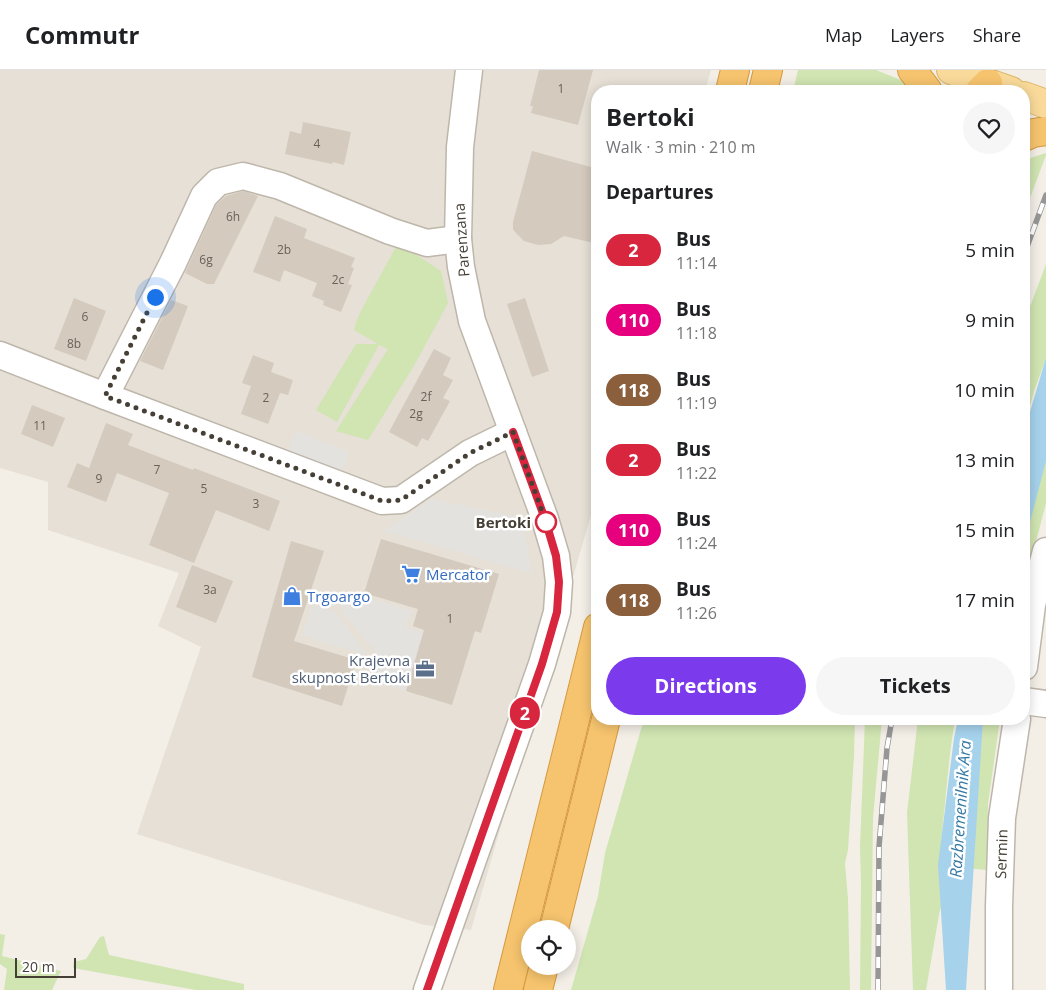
<!DOCTYPE html>
<html lang="en">
<head>
<meta charset="utf-8">
<style>
	:root { --surface:#fff; --page:#f6f6f6; --text:#202124; --muted:#757577; --line:#e0e0e0; --accent:#7c3aed }
	body { margin:0; font-family:"Open Sans",sans-serif; background:var(--page); color:var(--text); height:100vh; display:flex; flex-direction:column; font-size:19px; white-space:nowrap }
	* { box-sizing:border-box; margin:0 }
	p { font-size:16px; color:var(--muted) }
	.icon { flex:none; width:28px; height:28px; fill:none; stroke:currentColor; stroke-width:2; stroke-linecap:round; stroke-linejoin:round }
	.map { position:relative; flex:1; overflow:hidden }
	.details { position:absolute; left:591px; top:15px; width:439px; height:640px; display:flex; flex-direction:column; background:var(--surface); border-radius:20px; box-shadow:0 2px 12px #0003 }
	.details>* { flex:none }
	.badge { padding:0 10px; border-radius:16px; font-size:18px; line-height:32px }
	.fabs { position:absolute; left:521px; top:850px; display:grid; gap:10px }
	.fabs a { display:grid; place-items:center; width:55px; height:55px; border-radius:50%; background:var(--surface); box-shadow:0 2px 12px #0003; font-size:25px }
	.scale { position:absolute; left:15px; bottom:12px; width:61px; box-sizing:border-box; padding-left:5px; border:2px solid #453f36; border-top:0; font-size:14px; line-height:18px; white-space:nowrap; color:#453f36; -webkit-text-stroke:4px #fff; paint-order:stroke }
	.you { position:absolute; width:25px; height:25px; margin:-12px; border:4px solid #fff; border-radius:50%; background:#1a73e8; box-shadow:0 0 0 8px #1a73e833 }
	.map>.badge { position:absolute; translate:-50% -50%; box-shadow:0 0 0 2px #fff }
	h2 { padding:0 15px; font-size:19px; line-height:45px }
	.round { display:grid; place-items:center; flex:none; width:52px; height:52px; border-radius:26px; background:var(--page) }
	.summary { display:flex; align-items:center; justify-content:space-between; height:85px; padding:0 15px }
	h1 { font-size:24px; font-weight:700; line-height:38px }
	.button { display:flex; gap:10px; margin-top:auto; padding:10px 15px }
	.button a { flex:1; height:58px; border-radius:30px; background:var(--accent); color:#fff; font-size:20px; font-weight:700; line-height:58px; text-align:center }
	.button a+a { background:var(--page); color:var(--text) }
	ul { padding:0; list-style:none }
	li { display:flex; align-items:center; gap:15px; height:70px; padding:0 15px }
	li div { flex:1 }
	li b { display:block; font-size:19px }
	li em { font-style:normal }
	li .badge { min-width:55px; font-weight:700; text-align:center }
	header { display:flex; align-items:center; gap:30px; box-sizing:border-box; height:70px; padding:0 25px; background:var(--surface); border-bottom:1px solid var(--line) }
	header strong { font-size:24px }
	nav { display:flex; gap:28px; margin-inline-start:auto; font-size:18px }
	.map>svg:first-child { display:block }
	.residential { fill:#e6e0d6 }
	.green { fill:#d0e5b2 }
	.parking { fill:#e4e2df }
	.water { fill:#a6d2ec }
	.building { fill:#d4cabd }
	.lines { fill:none; stroke-linecap:round; stroke-linejoin:round }
	.minor-casing { stroke:#beb6aa; stroke-width:29 }
	.major-casing { stroke:#ddb76a; stroke-width:30 }
	.highway-casing { stroke:#d5983f; stroke-width:30 }
	.minor { stroke:#fff; stroke-width:26 }
	.major { stroke:#f9da9a; stroke-width:28 }
	.highway { stroke:#f6c46e; stroke-width:28 }
	.rail-casing { stroke:#969696; stroke-width:5.5 }
	.rail { stroke:#fff; stroke-width:4; stroke-dasharray:11; stroke-linecap:butt }
	.line-casing { stroke:#fff; stroke-width:11 }
	.line { stroke:#d7263d; stroke-width:8 }
	.walk { stroke:#453f36; stroke-width:5; stroke-dasharray:0 9 }
	.stop-dot { fill:#fff; stroke:#d7263d; stroke-width:2.5 }
	.labels { text-anchor:middle; dominant-baseline:central; stroke-width:5; stroke-linejoin:round; paint-order:stroke }
	.number-label { font-size:12px; fill:#696258 }
	.street-label { font-size:15px; fill:#453f36; stroke:#fff }
	.stop-label { font-size:15px; font-weight:bold; fill:#453f36; stroke:#fff; text-anchor:end }
	.shop-label { font-size:15px; fill:#366cbe; stroke:#fff; text-anchor:start }
	.service-label { font-size:15px; fill:#4e5e75; stroke:#fff; text-anchor:end }
	.water-label { font-size:16px; font-style:italic; fill:#3379a4; stroke:#fff }
</style>
</head>
<body>
<header>
<strong>Commutr</strong>
<nav><a>Map</a><a>Layers</a><a>Share</a></nav>
</header>
<div class="map">
<svg width="1046" height="920" viewBox="0 0 1046 920">
	<rect width="100%" height="100%" fill="#f3efe7"/>
	<path class="residential" d="M 0,0 L 711,0 L 705,21 L 598,21 L 597,424 L 471,860 L 424,855 L 137,764 L 201,577 L 158,556 L 179,503 L 48,460 L 48,412 L 0,398 Z"/>
	<g class="green">
		<path d="M 798,0 L 876,0 L 906,12 L 911,21 L 793,21 Z"/>
		<path d="M 1046,83 L 1046,85 L 1024,144 L 1024,90 Z"/>
		<path d="M 398,173 L 441,201 L 448,233 L 415,294 L 368,370 L 336,361 L 388,279 L 379,275 L 337,352 L 316,340 L 356,274 L 378,274 L 354,260 L 356,252 L 361,241 Z"/>
		<path d="M 1046,194 L 1046,289 L 1034,321 L 1024,358 L 1024,253 Z"/>
		<path d="M 1046,357 L 1046,433 L 1024,518 L 1024,427 Z"/>
		<path d="M 644,649 L 855,649 L 854,686 L 848,780 L 845,793 L 848,829 L 850,920 L 571,920 L 598,826 L 605,783 Z"/>
		<path d="M 865,649 L 882,649 L 873,748 L 871,920 L 860,920 L 861,813 L 860,777 Z"/>
		<path d="M 918,649 L 955,649 L 950,683 L 941,773 L 946,837 L 940,839 L 926,920 L 913,920 L 907,743 Z"/>
		<path d="M 976,649 L 1000,649 L 988,734 L 987,800 L 963,798 Z"/>
		<path d="M 0,864 L 5,865 L 2,886 L 61,901 L 52,920 L 4,920 L 7,899 L 0,894 Z"/>
		<path d="M 104,866 L 109,885 L 244,914 L 244,920 L 196,920 L 73,898 L 74,890 L 78,891 L 86,889 L 100,867 Z"/>
	</g>
	<g class="parking">
		<path d="M 297,361 L 349,382 L 341,404 L 285,383 Z"/>
		<path d="M 431,429 L 523,448 L 531,503 L 384,461 Z"/>
		<path d="M 356,524 L 412,541 L 405,557 L 423,564 L 406,621 L 373,612 L 376,602 L 376,582 L 342,542 L 340,529 Z"/>
		<path d="M 313,534 L 335,542 L 368,586 L 302,565 Z"/>
	</g>
	<g class="water">
		<path d="M 1046,288 L 1046,391 L 1024,475 L 1024,362 Z"/>
		<path d="M 958,649 L 983,649 L 966,920 L 946,920 L 938,795 L 954,668 Z"/>
	</g>
	<g class="building">
		<path d="M 539,0 L 593,0 L 578,55 L 531,43 L 533,36 L 530,36 Z"/>
		<path d="M 303,52 L 351,62 L 344,95 L 333,92 L 332,94 L 285,84 L 290,61 L 301,64 Z"/>
		<path d="M 532,81 L 598,99 L 598,174 L 564,166 L 551,174 L 538,175 L 524,171 L 515,162 L 513,159 L 513,152 Z"/>
		<path d="M 243,121 L 258,126 L 214,214 L 207,214 L 185,203 L 216,135 L 226,126 Z"/>
		<path d="M 275,146 L 307,159 L 304,168 L 355,188 L 351,197 L 354,198 L 348,214 L 352,215 L 341,242 L 323,235 L 324,231 L 312,226 L 317,213 L 284,200 L 280,212 L 253,202 Z"/>
		<path d="M 74,228 L 106,241 L 86,291 L 54,279 Z"/>
		<path d="M 525,228 L 549,301 L 532,307 L 507,234 Z"/>
		<path d="M 171,230 L 188,236 L 163,300 L 140,291 Z"/>
		<path d="M 434,279 L 451,288 L 443,305 L 453,310 L 443,328 L 450,331 L 428,371 L 422,368 L 417,377 L 389,362 Z"/>
		<path d="M 253,285 L 274,293 L 271,302 L 293,310 L 288,325 L 280,323 L 268,354 L 241,344 L 251,316 L 242,313 Z"/>
		<path d="M 32,335 L 65,348 L 53,377 L 21,364 Z"/>
		<path d="M 106,353 L 133,364 L 128,375 L 193,400 L 194,398 L 280,431 L 269,461 L 216,440 L 194,493 L 149,475 L 169,423 L 117,403 L 106,432 L 67,417 L 77,393 L 89,398 Z"/>
		<path d="M 381,469 L 499,504 L 481,563 L 475,561 L 452,635 L 406,621 L 424,560 L 413,556 L 418,539 L 364,523 Z"/>
		<path d="M 291,471 L 324,481 L 294,571 L 356,590 L 342,636 L 252,607 Z"/>
		<path d="M 192,495 L 233,511 L 216,553 L 176,537 Z"/>
	</g>
	<g class="lines">
		<g class="minor-casing">
			<g id="minor">
				<path d="M 0,285 L 105,326 L 382,431 L 401,430 L 470,383 L 513,362"/>
				<path d="M 105,326 L 173,193 L 204,126 L 218,112 L 243,106 L 280,116 L 390,161 L 427,173 L 458,169"/>
				<path d="M 1024,597 L 1032,535 L 1046,481"/>
				<path d="M 1024,631 L 1046,634"/>
				<path d="M 427,920 L 542,594 L 557,542 L 559,512 L 556,486 L 545,449 L 472,251 L 461,197 L 458,169 L 460,77 L 469,0"/>
				<path id="s1" d="M 999,920 L 999,836 L 1002,748 L 1017,649"/>
			</g>
		</g>
		<g class="major-casing">
			<g id="major">
				<path d="M 951,0 L 1011,21"/>
				<path d="M 1024,26 L 1046,34"/>
			</g>
		</g>
		<g class="highway-casing">
			<g id="highway">
				<path d="M 912,0 L 928,21"/>
				<path d="M 730,21 L 735,0"/>
				<path d="M 763,21 L 768,0"/>
				<path d="M 980,21 L 988,13"/>
				<path d="M 1024,67 L 1033,63 L 1046,61"/>
				<path d="M 554,859 L 606,649"/>
				<path d="M 508,920 L 598,557"/>
				<path d="M 538,920 L 544,896"/>
			</g>
		</g>
		<use href="#minor" class="minor"/>
		<use href="#major" class="major"/>
		<use href="#highway" class="highway"/>
		<g class="rail-casing">
			<g id="rail">
				<path d="M 1024,185 L 1046,125"/>
				<path d="M 878,920 L 879,777 L 887,678 L 892,649"/>
			</g>
		</g>
		<use href="#rail" class="rail"/>
	</g>
	<g class="lines">
		<g class="line-casing">
			<path id="line" d="M 427,920 L 542,594 L 557,542 L 559,512 L 556,486 L 545,449 L 513,362"/>
		</g>
		<use href="#line" class="line"/>
		<path class="walk" d="M 155,227 L 105,326 L 382,431 L 401,430 L 470,383 L 513,362 L 546,452"/>
	</g>
	<defs>
		<g id="supermarket-bare" transform="scale(1.5)"><path d="M-6-5.5h2.5l.6 2H6L4.5 2H-2.5L-4.4-4H-6ZM-1.5 3.2a1.3 1.3 0 1 0 .1 0ZM3 3.2a1.3 1.3 0 1 0 .1 0Z" fill="#3f7fe0" stroke="#fff" stroke-width="2.5" paint-order="stroke"/></g>
		<g id="shop-bare" transform="scale(1.5)"><path d="M-5-2.5h2.3a2.7 3.5 0 0 1 5.4 0H5L5.5 6h-11ZM-1.5-2.5h3a1.5 2.3 0 0 0-3 0Z" fill="#3f7fe0" stroke="#fff" stroke-width="2.5" paint-order="stroke"/></g>
		<g id="office-bare" transform="scale(1.5)"><path d="M-6-3h4V-5.5h4V-3h4V5H-6ZM-1-4.5V-3h2v-1.5ZM-6 0V1H6V0Z" fill="#5c6f8a" stroke="#fff" stroke-width="2.5" paint-order="stroke"/></g>
	</defs>
	<g fill-rule="evenodd">
		<use href="#supermarket-bare" x="411" y="504"/>
		<use href="#shop-bare" x="292" y="526"/>
		<use href="#office-bare" x="425" y="599"/>
	</g>
	<circle class="stop-dot" cx="546" cy="452" r="10"/>
	<g class="labels">
		<g class="number-label">
			<text x="561" y="18">1</text>
			<text x="317" y="73">4</text>
			<text x="233" y="146">6h</text>
			<text x="284" y="179">2b</text>
			<text x="206" y="189">6g</text>
			<text x="338" y="209">2c</text>
			<text x="85" y="246">6</text>
			<text x="74" y="273">8b</text>
			<text x="426" y="326">2f</text>
			<text x="266" y="327">2</text>
			<text x="416" y="343">2g</text>
			<text x="40" y="355">11</text>
			<text x="157" y="399">7</text>
			<text x="99" y="408">9</text>
			<text x="204" y="418">5</text>
			<text x="256" y="433">3</text>
			<text x="210" y="519">3a</text>
			<text x="450" y="548">1</text>
		</g>
		<g class="street-label">
			<text transform="translate(461 170) rotate(-94)">Parenzana</text>
			<text stroke="none"><textPath href="#s1" startOffset="136">Sermin</textPath></text>
		</g>
		<g class="stop-label">
			<text x="531" y="452">Bertoki</text>
		</g>
		<g class="shop-label">
			<text x="426" y="504">Mercator</text>
			<text x="307" y="526">Trgoargo</text>
		</g>
		<g class="service-label">
			<text x="410" y="590">Krajevna<tspan x="410" dy="17">skupnost Bertoki</tspan></text>
		</g>
		<g class="water-label">
			<text transform="translate(960 739) rotate(-86)">Razbremenilnik Ara</text>
		</g>
	</g>
</svg>
<div class="fabs">
<a><svg class="icon" aria-label="locate" viewBox="0 0 24 24"><circle cx="12" cy="12" r="6"/><path d="M12 2v4M12 18v4M2 12h4M18 12h4"/></svg></a>
</div>
<div class="scale">20 m</div>
<div class="you" style="left:155px;top:227px"></div>
<b class="badge" style="left:525px;top:643px;background:#d7263d;color:#fff">2</b>
<section class="details">
<div class="summary"><div><h1>Bertoki</h1><p>Walk · 3 min · 210 m</p></div><a class="round"><svg class="icon" aria-label="heart" viewBox="0 0 24 24"><path d="M12 20l-8-8c-3-5 5-10 8-4 3-6 11-1 8 4z"/></svg></a></div>
<h2>Departures</h2>
<ul>
<li><span class="badge" style="background:#d7263d;color:#fff">2</span><div><b>Bus</b><p>11:14</p></div><em>5 min</em></li>
<li><span class="badge" style="background:#e6007e;color:#fff">110</span><div><b>Bus</b><p>11:18</p></div><em>9 min</em></li>
<li><span class="badge" style="background:#8b5e3c;color:#fff">118</span><div><b>Bus</b><p>11:19</p></div><em>10 min</em></li>
<li><span class="badge" style="background:#d7263d;color:#fff">2</span><div><b>Bus</b><p>11:22</p></div><em>13 min</em></li>
<li><span class="badge" style="background:#e6007e;color:#fff">110</span><div><b>Bus</b><p>11:24</p></div><em>15 min</em></li>
<li><span class="badge" style="background:#8b5e3c;color:#fff">118</span><div><b>Bus</b><p>11:26</p></div><em>17 min</em></li>
</ul>
<div class="button"><a>Directions</a><a>Tickets</a></div>
</section>
</div>
</body>
</html>
